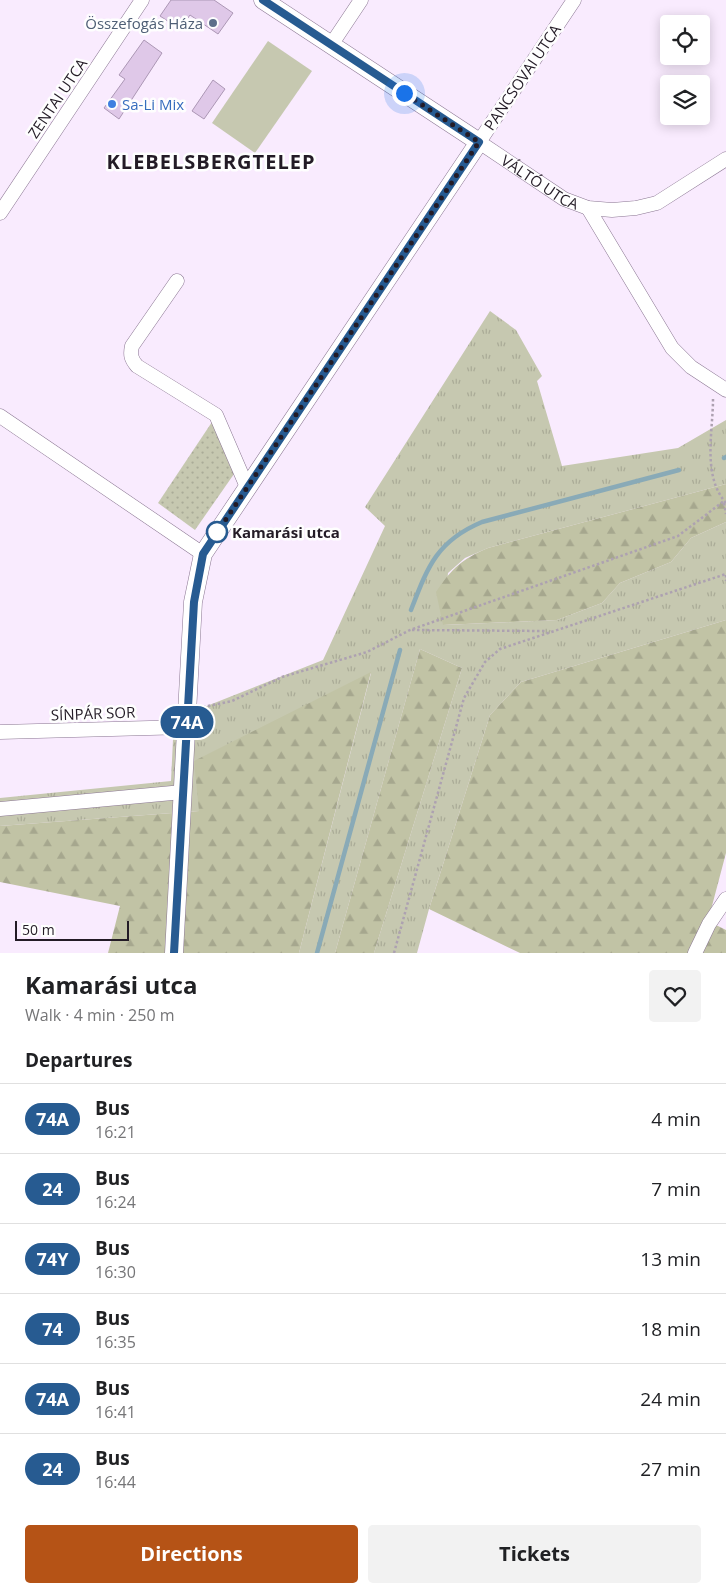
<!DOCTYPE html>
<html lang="en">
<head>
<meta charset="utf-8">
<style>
	:root { --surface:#fff; --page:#f2f2f2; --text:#202124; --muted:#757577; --line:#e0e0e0; --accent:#b55316 }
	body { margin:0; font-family:"Open Sans",sans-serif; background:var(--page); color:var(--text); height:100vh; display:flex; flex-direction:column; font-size:19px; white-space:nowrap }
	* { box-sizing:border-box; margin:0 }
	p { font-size:16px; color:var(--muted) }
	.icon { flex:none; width:28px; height:28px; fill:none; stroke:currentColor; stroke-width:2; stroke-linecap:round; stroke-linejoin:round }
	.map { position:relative; height:953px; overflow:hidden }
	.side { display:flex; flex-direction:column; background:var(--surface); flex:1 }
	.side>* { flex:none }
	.badge { padding:0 10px; border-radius:16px; font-size:18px; line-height:32px }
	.buttons { position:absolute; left:660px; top:15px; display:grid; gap:10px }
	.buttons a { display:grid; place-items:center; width:50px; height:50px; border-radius:5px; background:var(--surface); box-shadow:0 2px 12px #0003; font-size:25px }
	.scale { position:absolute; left:15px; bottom:12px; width:114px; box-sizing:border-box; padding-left:5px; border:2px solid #231b26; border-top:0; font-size:14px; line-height:18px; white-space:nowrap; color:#231b26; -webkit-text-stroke:4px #fefefe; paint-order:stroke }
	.you { position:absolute; width:25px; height:25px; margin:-12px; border:4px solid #fff; border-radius:50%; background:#1a73e8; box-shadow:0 0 0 8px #1a73e833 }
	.map>.badge { position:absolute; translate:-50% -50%; box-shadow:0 0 0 2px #fff }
	h2 { padding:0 25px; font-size:19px; line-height:45px }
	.round { display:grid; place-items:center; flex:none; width:52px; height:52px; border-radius:5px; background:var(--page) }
	.head { display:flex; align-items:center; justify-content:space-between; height:85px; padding:0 25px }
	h1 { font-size:24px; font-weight:700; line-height:38px }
	.primary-button { display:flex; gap:10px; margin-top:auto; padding:10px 25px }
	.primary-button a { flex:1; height:58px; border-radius:5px; background:var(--accent); color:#fff; font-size:20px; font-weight:700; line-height:58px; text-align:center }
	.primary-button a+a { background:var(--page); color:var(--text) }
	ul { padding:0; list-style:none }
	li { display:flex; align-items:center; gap:15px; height:70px; padding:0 25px; border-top:1px solid var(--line) }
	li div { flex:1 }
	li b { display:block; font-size:19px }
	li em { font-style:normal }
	li .badge { min-width:55px; font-weight:700; text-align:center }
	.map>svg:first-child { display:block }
	.grass { fill:url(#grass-tufts) }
	.forest { fill:url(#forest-firs) }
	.park { fill:url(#park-dots) }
	.pitch { fill:#c6c8b0 }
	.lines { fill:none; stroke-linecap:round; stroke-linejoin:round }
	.stream { stroke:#89aab7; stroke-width:4.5 }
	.building { fill:#dfc8e8; stroke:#ac97b5 }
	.minor-casing { stroke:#8b7793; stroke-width:15 }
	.tertiary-casing { stroke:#8b7793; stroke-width:19 }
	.path { stroke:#ada1b1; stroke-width:2.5; stroke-dasharray:2.5 2.5; stroke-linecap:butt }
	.minor { stroke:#fff; stroke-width:14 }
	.tertiary { stroke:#fff; stroke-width:18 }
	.line-casing { stroke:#fff; stroke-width:11 }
	.line { stroke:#275b91; stroke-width:8 }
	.walk { stroke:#231b26; stroke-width:5; stroke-dasharray:0 9 }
	.service-dot { fill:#5c6f8a; stroke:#fefefe; stroke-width:2 }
	.shop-dot { fill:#3f7fe0; stroke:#fefefe; stroke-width:2 }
	.stop-dot { fill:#fff; stroke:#275b91; stroke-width:2.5 }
	.labels { text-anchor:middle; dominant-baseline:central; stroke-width:5; stroke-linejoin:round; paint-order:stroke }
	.service-label { font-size:15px; fill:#4e5e75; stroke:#fefefe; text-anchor:end }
	.street-label { font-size:15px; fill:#231b26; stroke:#fefefe }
	.shop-label { font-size:15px; fill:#366cbe; stroke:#fefefe; text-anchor:start }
	.stop-label { font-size:15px; font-weight:bold; fill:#231b26; stroke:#fefefe; text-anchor:start }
	.district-label { font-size:20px; font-weight:bold; letter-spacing:1px; fill:#231b26; stroke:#fefefe }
</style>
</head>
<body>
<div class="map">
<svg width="726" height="953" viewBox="0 0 726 953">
	<defs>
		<pattern id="grass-tufts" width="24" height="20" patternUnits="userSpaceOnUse" patternTransform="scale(1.25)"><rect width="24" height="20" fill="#c6c8b0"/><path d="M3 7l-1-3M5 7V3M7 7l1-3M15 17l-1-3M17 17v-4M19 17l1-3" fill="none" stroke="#aaab97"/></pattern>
		<pattern id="forest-firs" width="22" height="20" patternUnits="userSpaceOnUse" patternTransform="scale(1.25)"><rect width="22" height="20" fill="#c1c3a5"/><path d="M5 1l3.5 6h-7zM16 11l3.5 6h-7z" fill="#a6a78e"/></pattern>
		<pattern id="park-dots" width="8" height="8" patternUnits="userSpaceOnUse" patternTransform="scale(1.25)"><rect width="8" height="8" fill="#c6c8b0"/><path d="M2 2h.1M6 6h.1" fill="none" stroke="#aaab97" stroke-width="1.8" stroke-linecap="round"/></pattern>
	</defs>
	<rect width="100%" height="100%" fill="#f9ebfe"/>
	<path class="grass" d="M 490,311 L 516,330 L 542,376 L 537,381 L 562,466 L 678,448 L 726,420 L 726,484 L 488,548 L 465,558 L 448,573 L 443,625 L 557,620 L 602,603 L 620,583 L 671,562 L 691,538 L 726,522 L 726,620 L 521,682 L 490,715 L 429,909 L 417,953 L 374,953 L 462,668 L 420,649 L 335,953 L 299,953 L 371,673 L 199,811 L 0,826 L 0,798 L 171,781 L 174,719 L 323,660 L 385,526 L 365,507 Z"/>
	<g class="forest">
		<path d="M 726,484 L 726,522 L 691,538 L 671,562 L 620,583 L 602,603 L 557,620 L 443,625 L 436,592 C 452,568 462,559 488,548 Z"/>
		<path d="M 726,620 L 726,853 L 708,921 L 726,930 L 726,953 L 520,953 L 429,909 L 490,715 L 521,682 Z"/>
		<path d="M 420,649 L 462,668 L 374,953 L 335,953 Z"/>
		<path d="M 371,672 L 299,953 L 108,953 L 120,906 L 0,882 L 0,826 L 199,811 L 194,761 Z"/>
	</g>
	<path class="park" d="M 212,422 L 234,474 L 195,530 L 158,503 Z"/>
	<path class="pitch" d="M 268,41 L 312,71 L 255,153 L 212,123 Z"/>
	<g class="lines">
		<g class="stream">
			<path d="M 724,458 L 726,457"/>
			<path d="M 411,610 C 428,566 437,541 482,522 L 679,470"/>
			<path d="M 317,953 L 400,650"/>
		</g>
	</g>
	<g class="building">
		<path d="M 171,0 L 214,0 L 233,13 L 218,34 L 190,15 L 180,29 L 160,16 Z"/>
		<path d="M 144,40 L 162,53 L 119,119 L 104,108 L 125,79 L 119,75 Z"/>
		<path d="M 213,80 L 225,89 L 204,119 L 192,111 Z"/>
	</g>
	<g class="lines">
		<g class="minor-casing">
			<g id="minor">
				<path id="s1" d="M 574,0 L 479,142 L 564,199 L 588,208 L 612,210 L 636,208 L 657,203 L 726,159"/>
				<path d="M 331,45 L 361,0"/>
				<path d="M 588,208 L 672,348 L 691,367 L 726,390"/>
				<path d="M 0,213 L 142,0"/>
				<path d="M 177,281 L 132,346 C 130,355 131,359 137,366 L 216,415 L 247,487"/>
				<path d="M 0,416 L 203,554"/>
				<path d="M 0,732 L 187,727"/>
				<path d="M 0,809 L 183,792"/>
				<path d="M 695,953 L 709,924 L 726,899"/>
			</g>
		</g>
		<g class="tertiary-casing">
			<path id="tertiary" d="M 174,953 L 193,602 L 203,554 L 479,142 L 263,0"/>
		</g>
		<g class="path">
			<path d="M 713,399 C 713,432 702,476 726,503"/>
			<path d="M 724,503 L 726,514"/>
			<path d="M 726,575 L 726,581"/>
			<path d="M 412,630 L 546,631"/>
			<path d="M 203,707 L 232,701 L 282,677 L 367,652 L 410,630 L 678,536 L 724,501"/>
			<path d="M 394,953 L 464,698 L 485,662 L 500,649 L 726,574"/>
		</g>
		<use href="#minor" class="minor"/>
		<use href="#tertiary" class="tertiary"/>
	</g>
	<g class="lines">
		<g class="line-casing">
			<path id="line" d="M 174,953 L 194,602 L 203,554 L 479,142 L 263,0"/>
		</g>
		<use href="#line" class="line"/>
		<path class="walk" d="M 217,532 L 214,537 L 479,142 L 404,93"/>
	</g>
	<circle class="service-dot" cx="213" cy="23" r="5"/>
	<circle class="shop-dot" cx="112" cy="104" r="5"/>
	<circle class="stop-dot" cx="217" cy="532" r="10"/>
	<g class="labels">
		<g class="service-label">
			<text x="203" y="23">Összefogás Háza</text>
		</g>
		<g class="street-label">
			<text transform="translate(522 77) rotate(-56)">PANCSOVAI UTCA</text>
			<text transform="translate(57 98) rotate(-56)">ZENTAI UTCA</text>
			<text stroke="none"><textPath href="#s1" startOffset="244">VÁLTÓ UTCA</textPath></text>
			<text transform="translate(93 713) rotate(-2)">SÍNPÁR SOR</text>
		</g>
		<g class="shop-label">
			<text x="122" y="104">Sa-Li Mix</text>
		</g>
		<g class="stop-label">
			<text x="232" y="532">Kamarási utca</text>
		</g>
		<g class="district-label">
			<text x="211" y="161">KLEBELSBERGTELEP</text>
		</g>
	</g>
</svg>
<div class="buttons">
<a><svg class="icon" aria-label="locate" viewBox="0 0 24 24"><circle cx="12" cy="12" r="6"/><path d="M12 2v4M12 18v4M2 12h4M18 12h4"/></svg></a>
<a><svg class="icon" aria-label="layers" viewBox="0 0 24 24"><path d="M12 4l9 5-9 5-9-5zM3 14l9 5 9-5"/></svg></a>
</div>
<div class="scale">50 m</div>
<div class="you" style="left:404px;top:93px"></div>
<b class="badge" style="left:187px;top:722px;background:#275b91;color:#fff">74A</b>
</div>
<section class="side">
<div class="head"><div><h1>Kamarási utca</h1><p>Walk · 4 min · 250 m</p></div><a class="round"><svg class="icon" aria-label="heart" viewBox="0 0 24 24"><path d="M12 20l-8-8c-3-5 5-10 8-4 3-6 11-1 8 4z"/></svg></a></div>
<h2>Departures</h2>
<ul>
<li><span class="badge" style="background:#275b91;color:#fff">74A</span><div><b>Bus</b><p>16:21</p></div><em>4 min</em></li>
<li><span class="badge" style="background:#275b91;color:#fff">24</span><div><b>Bus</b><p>16:24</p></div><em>7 min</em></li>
<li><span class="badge" style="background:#275b91;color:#fff">74Y</span><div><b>Bus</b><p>16:30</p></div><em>13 min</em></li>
<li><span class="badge" style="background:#275b91;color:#fff">74</span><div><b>Bus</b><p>16:35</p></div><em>18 min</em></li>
<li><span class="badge" style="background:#275b91;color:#fff">74A</span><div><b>Bus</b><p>16:41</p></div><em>24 min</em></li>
<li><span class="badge" style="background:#275b91;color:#fff">24</span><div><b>Bus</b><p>16:44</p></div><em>27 min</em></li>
</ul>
<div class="primary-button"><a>Directions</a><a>Tickets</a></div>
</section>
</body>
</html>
